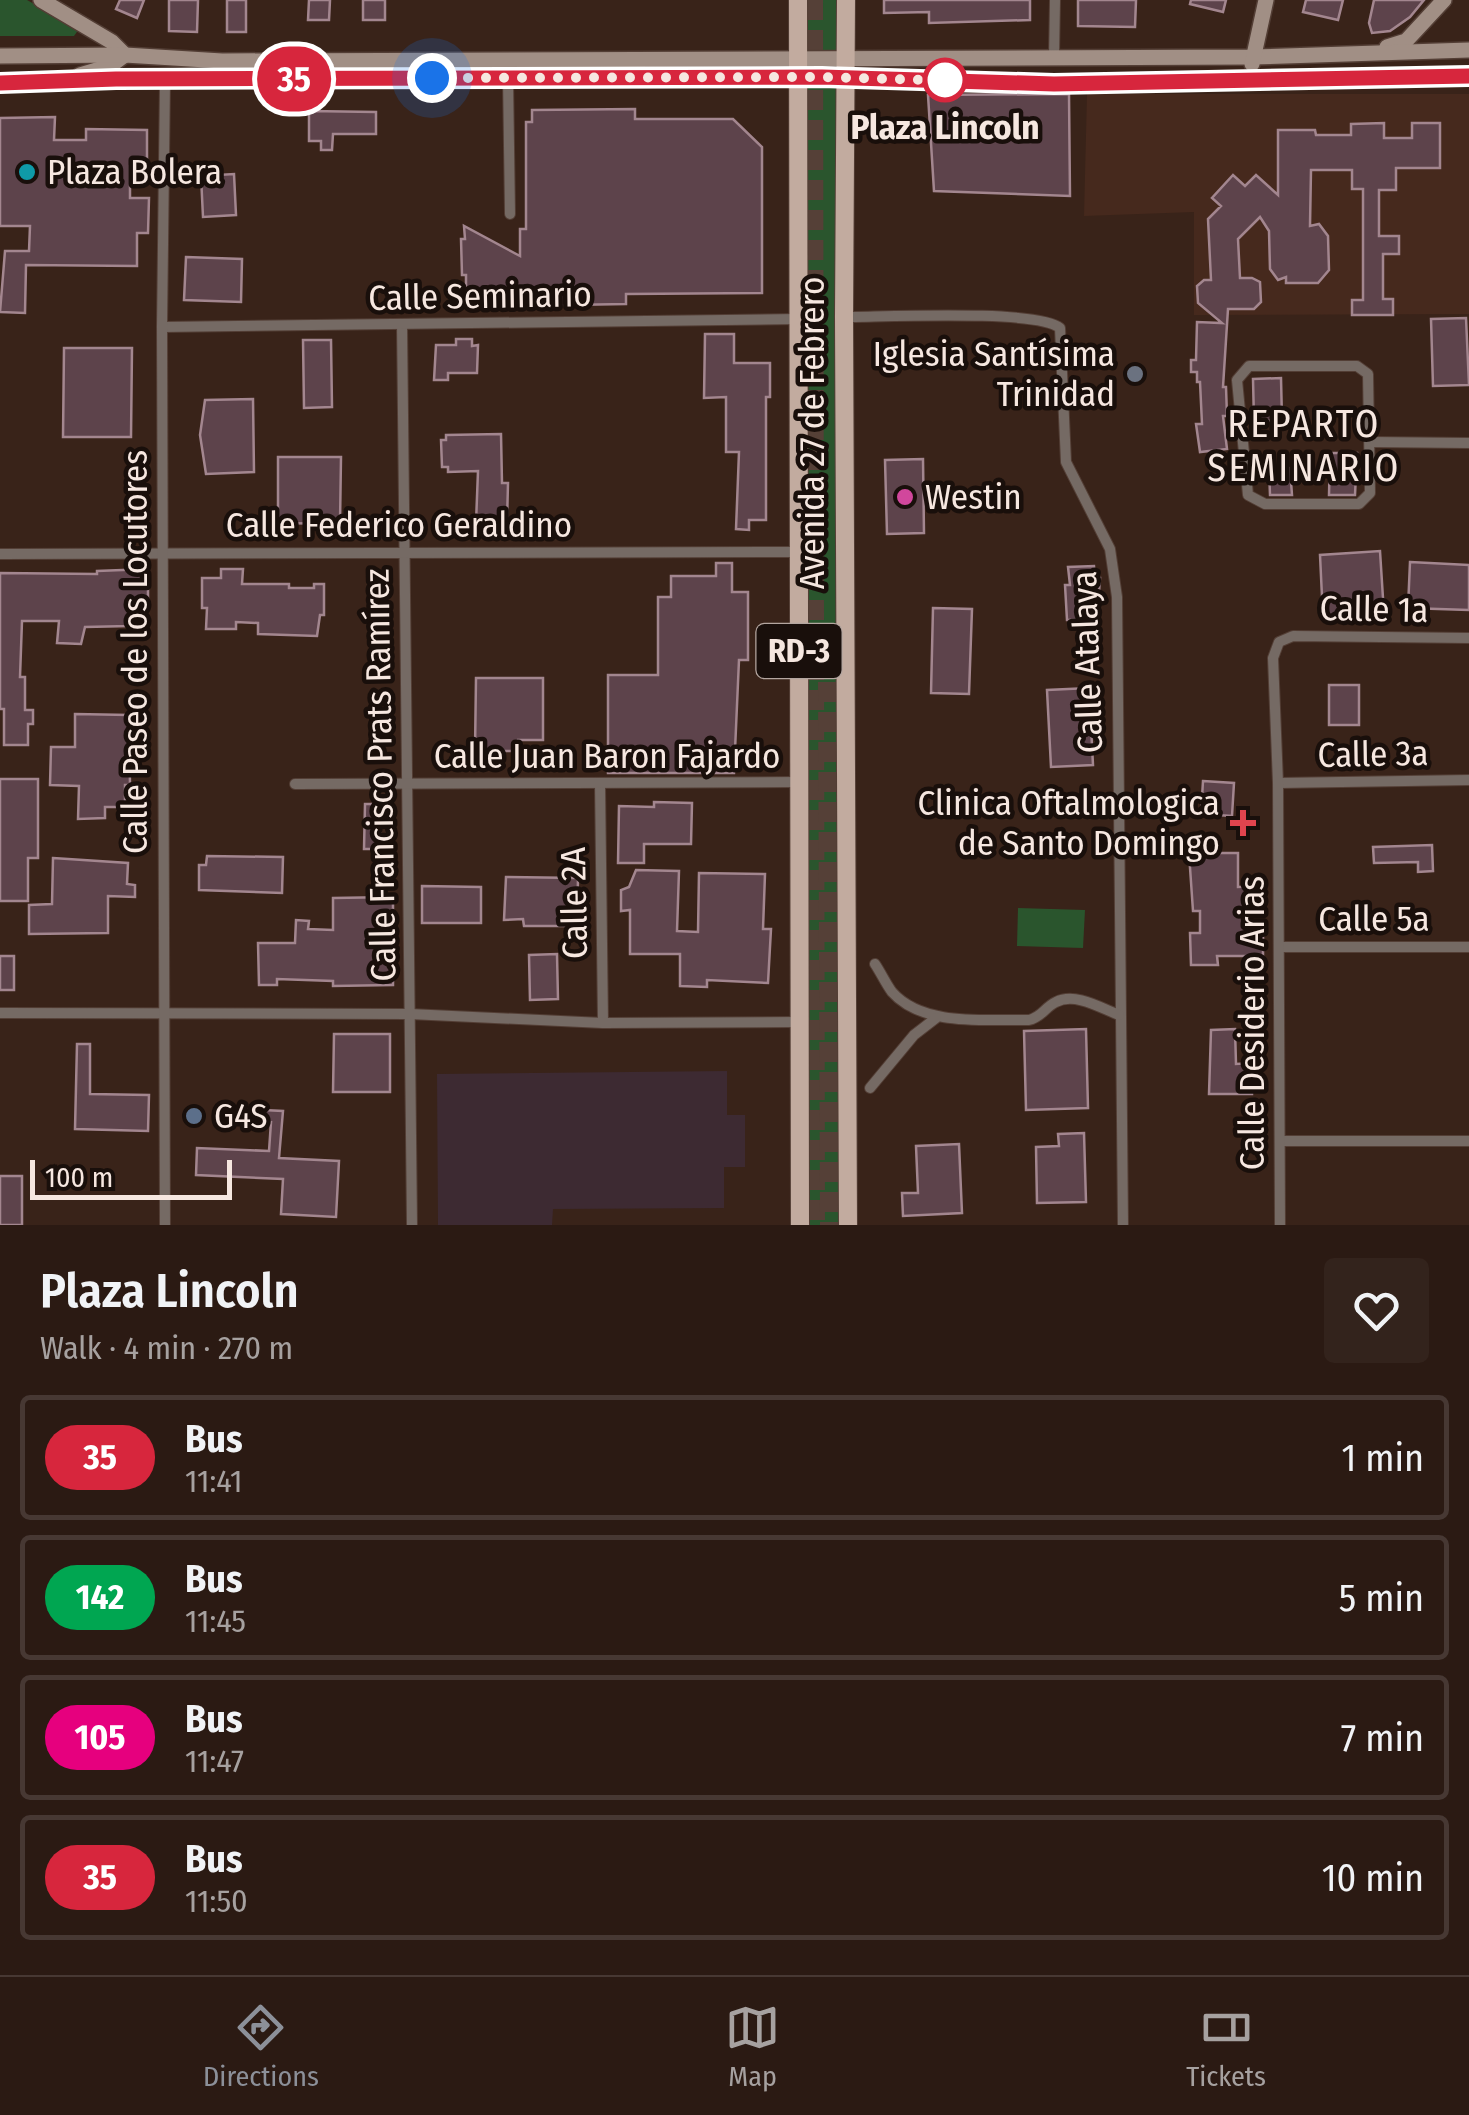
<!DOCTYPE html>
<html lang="en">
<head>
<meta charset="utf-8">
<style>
	:root { --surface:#2b1a13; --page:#33231c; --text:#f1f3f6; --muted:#a6a1a0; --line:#473833; --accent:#8c9099 }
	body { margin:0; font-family:"Fira Sans Condensed",sans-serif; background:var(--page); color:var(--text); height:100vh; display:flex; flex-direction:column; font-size:38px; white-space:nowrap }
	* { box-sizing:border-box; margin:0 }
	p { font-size:32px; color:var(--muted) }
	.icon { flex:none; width:55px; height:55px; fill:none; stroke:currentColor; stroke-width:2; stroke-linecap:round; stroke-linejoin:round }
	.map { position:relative; height:1225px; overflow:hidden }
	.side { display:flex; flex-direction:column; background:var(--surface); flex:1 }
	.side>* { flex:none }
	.badge { padding:0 20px; border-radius:32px; font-size:35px; line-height:65px }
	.scale { position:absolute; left:30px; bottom:25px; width:202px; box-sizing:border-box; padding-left:10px; border:5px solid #f6e7e0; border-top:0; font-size:28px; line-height:35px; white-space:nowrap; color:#f6e7e0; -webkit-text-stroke:8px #190f0b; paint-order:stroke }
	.you { position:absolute; width:50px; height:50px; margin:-25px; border:8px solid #fff; border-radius:50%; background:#1a73e8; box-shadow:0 0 0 15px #1a73e833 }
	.map>.badge { position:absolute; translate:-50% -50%; box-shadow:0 0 0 5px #fff }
	.round { display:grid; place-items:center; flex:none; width:105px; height:105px; border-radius:10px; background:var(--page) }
	.summary { display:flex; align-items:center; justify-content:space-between; height:170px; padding:0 40px }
	h1 { font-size:48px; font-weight:600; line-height:75px }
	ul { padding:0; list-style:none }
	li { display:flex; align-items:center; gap:30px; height:125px; margin:0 20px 15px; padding:0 20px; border:5px solid var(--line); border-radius:10px }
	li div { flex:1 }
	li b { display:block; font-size:38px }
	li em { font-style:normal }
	li .badge { min-width:110px; font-weight:700; text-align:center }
	.menu { display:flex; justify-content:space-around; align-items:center; height:140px; border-top:2px solid var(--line); background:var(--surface); font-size:28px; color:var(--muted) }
	.menu a { display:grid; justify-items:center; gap:5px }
	.menu .current { color:var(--accent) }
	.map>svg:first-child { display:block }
	.commercial { fill:#3d2a32 }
	.built { fill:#46291d }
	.green { fill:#2a552d }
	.building { fill:#5d434b; stroke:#a3868f; stroke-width:2.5 }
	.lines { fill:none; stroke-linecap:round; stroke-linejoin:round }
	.highway-tunnel { stroke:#554037; stroke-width:20; stroke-dasharray:20 10; stroke-linecap:butt }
	.street-casing { stroke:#533e35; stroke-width:12 }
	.secondary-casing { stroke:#533e35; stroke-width:18 }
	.primary-casing { stroke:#533e35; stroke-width:20 }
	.street { stroke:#756a64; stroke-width:10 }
	.secondary { stroke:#a18f85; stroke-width:15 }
	.primary { stroke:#c2ab9f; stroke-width:18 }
	.line-casing { stroke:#fff; stroke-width:22 }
	.line { stroke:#d7263d; stroke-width:15 }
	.walk { stroke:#f6e7e0; stroke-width:10; stroke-dasharray:0 18 }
	.stop-dot { fill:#fff; stroke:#d7263d; stroke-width:5 }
	.culture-dot { fill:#0f9aa8; stroke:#190f0b; stroke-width:4 }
	.worship-dot { fill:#6b7280; stroke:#190f0b; stroke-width:4 }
	.hotel-dot { fill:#d1479c; stroke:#190f0b; stroke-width:4 }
	.health-dot { fill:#e0444e; stroke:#190f0b; stroke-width:4 }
	.service-dot { fill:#5c6f8a; stroke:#190f0b; stroke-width:4 }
	.labels { text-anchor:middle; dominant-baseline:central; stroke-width:9; stroke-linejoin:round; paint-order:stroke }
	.shield { fill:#190f0b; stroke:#b4a6a0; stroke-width:2.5 }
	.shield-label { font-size:32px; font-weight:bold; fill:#f6e7e0 }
	.stop-label { font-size:35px; font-weight:bold; fill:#f6e7e0; stroke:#190f0b }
	.poi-label { font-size:35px; fill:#f6e7e0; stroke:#190f0b; text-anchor:start }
	.street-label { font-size:35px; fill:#f6e7e0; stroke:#190f0b }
	.neighbourhood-label { font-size:38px; letter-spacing:2.5px; fill:#f6e7e0; stroke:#190f0b }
</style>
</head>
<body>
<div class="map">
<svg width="1469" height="1225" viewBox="0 0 1469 1225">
	<rect width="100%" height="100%" fill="#392319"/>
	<path class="commercial" d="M 727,1071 L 727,1115 L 745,1115 L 745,1167 L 724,1167 L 724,1208 L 553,1209 L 552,1225 L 438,1225 L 437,1074 Z"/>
	<path class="built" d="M 1087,94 L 1469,94 L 1469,314 L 1194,315 L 1194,212 L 1084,216 Z"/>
	<g class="green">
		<path d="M 0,0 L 27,0 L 79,29 L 74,36 L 0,36 Z"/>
		<path d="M 802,0 L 839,0 L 843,1225 L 805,1225 Z"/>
		<path d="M 1018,908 L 1085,910 L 1083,948 L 1017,946 Z"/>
	</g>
	<g class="building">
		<path d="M 120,0 L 144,0 L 137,18 L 116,9 Z"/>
		<path d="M 169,0 L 198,0 L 197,32 L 169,31 Z"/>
		<rect x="227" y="0" width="19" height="32"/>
		<path d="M 309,0 L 330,0 L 329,20 L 308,20 Z"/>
		<rect x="363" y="0" width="22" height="20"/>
		<path d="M 884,0 L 1030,0 L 1030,20 L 929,23 L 929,12 L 884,13 Z"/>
		<path d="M 1078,0 L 1136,0 L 1135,27 L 1078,26 Z"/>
		<path d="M 1191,0 L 1226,0 L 1223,12 L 1190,4 Z"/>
		<path d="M 1306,0 L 1343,0 L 1338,20 L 1303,12 Z"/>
		<path d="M 1374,0 L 1424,0 L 1410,17 L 1390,31 L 1372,33 L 1369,23 Z"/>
		<path d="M 1069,94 L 1070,196 L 934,191 L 928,95 Z"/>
		<path d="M 635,109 L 635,119 L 733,119 L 762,147 L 762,293 L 626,294 L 626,304 L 510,306 L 510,290 L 466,291 L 466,275 L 462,275 L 461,239 L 465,239 L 464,226 L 520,256 L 520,229 L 526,229 L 526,122 L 532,122 L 532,110 Z"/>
		<path d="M 309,111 L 376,112 L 376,134 L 333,134 L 332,150 L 321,150 L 321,141 L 309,141 Z"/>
		<path d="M 55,117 L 54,140 L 86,140 L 86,129 L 147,130 L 147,166 L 130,166 L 130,198 L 149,198 L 148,233 L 137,233 L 137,266 L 26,265 L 25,313 L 0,312 L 5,251 L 29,251 L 30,226 L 0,226 L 0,118 Z"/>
		<path d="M 1384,123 L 1384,138 L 1412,138 L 1412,123 L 1440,123 L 1440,168 L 1396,168 L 1396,190 L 1379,190 L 1379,236 L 1399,236 L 1399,254 L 1383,254 L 1383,299 L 1393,299 L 1393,315 L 1352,315 L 1352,300 L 1363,300 L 1363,189 L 1352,189 L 1352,170 L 1311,170 L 1310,226 L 1319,224 L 1328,236 L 1329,270 L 1318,283 L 1286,283 L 1286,277 L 1278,280 L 1270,269 L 1269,231 L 1260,217 L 1238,239 L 1240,278 L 1252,278 L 1260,282 L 1261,302 L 1254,309 L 1228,309 L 1223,387 L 1226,387 L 1227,416 L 1223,416 L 1227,449 L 1200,452 L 1196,424 L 1202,424 L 1200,382 L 1197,382 L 1197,372 L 1191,372 L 1191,360 L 1196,360 L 1197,322 L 1222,323 L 1198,303 L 1197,286 L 1204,280 L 1211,280 L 1208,219 L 1221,206 L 1212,198 L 1233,175 L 1245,186 L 1256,175 L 1278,195 L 1278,130 L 1315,130 L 1316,135 L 1351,135 L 1351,124 Z"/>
		<path d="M 234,174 L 236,215 L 203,217 L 201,176 Z"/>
		<path d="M 186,257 L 242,259 L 241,302 L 184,300 Z"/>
		<path d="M 1466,318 L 1469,385 L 1433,386 L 1431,319 Z"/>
		<path d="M 705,334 L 734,334 L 734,363 L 770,363 L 770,397 L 766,397 L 766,520 L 749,520 L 749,530 L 736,529 L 739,452 L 726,452 L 726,397 L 704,398 Z"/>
		<path d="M 456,339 L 472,339 L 472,346 L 478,345 L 477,373 L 448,373 L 448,380 L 434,380 L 436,345 L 456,345 Z"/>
		<path d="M 303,340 L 331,340 L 332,407 L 304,408 Z"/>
		<path d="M 64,348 L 132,348 L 131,437 L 63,437 Z"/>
		<path d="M 1281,378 L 1282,420 L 1254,421 L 1253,379 Z"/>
		<path d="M 253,399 L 254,472 L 206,474 L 200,435 L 205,400 Z"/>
		<path d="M 501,434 L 502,483 L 508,483 L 507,523 L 476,523 L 478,471 L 448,472 L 448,467 L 442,467 L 441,440 L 446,440 L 446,435 Z"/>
		<path d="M 1330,453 L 1357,453 L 1355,495 L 1329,495 Z"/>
		<path d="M 278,457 L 341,457 L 340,524 L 278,523 Z"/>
		<path d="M 923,459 L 924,533 L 887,534 L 885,460 Z"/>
		<path d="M 1290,468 L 1292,495 L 1270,495 L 1269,469 Z"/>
		<path d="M 1380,551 L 1384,614 L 1323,618 L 1320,555 Z"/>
		<path d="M 1410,562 L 1469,565 L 1469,610 L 1408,608 Z"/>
		<path d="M 716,563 L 732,563 L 732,592 L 748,592 L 748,660 L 739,660 L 734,773 L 608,773 L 608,675 L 658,675 L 658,597 L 671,597 L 671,576 L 716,576 Z"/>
		<path d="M 1094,566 L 1095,578 L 1100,578 L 1097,620 L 1067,620 L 1065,585 L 1070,585 L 1068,567 Z"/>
		<path d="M 148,569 L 148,607 L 128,608 L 129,626 L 85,627 L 81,644 L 57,643 L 59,621 L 22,621 L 20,677 L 25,677 L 25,710 L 33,710 L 33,724 L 28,724 L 28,745 L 4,745 L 4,709 L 0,709 L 0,573 L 97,574 L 97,571 Z"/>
		<path d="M 221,569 L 243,569 L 242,584 L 289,584 L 289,588 L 314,588 L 314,584 L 324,584 L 324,615 L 320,615 L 317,636 L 258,634 L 258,623 L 236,622 L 236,629 L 206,629 L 207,608 L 202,608 L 202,578 L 221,578 Z"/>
		<path d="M 933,608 L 972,609 L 969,694 L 931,693 Z"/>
		<path d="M 476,678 L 543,678 L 543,740 L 518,740 L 515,751 L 475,751 Z"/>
		<rect x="1329" y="685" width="30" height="40"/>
		<path d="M 1089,688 L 1093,765 L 1051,767 L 1047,690 Z"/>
		<path d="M 75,714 L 129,715 L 130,785 L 125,785 L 125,807 L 105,807 L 105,818 L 78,819 L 79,786 L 50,785 L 51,747 L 75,747 Z"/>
		<path d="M 0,779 L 38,779 L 38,858 L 28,858 L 28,901 L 0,901 Z"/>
		<path d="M 1203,781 L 1234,783 L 1232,816 L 1201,814 Z"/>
		<path d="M 654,802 L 692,803 L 691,844 L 644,844 L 644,863 L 618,863 L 619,806 L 654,807 Z"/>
		<path d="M 365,804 L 380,804 L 380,849 L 364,849 Z"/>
		<path d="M 1432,845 L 1433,871 L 1418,872 L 1418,862 L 1374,863 L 1373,847 Z"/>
		<path d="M 1189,853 L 1238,853 L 1238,887 L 1261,886 L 1261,896 L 1244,897 L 1245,936 L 1263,936 L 1263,956 L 1217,956 L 1218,965 L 1191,965 L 1190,933 L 1200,933 L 1200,911 L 1193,911 Z"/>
		<path d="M 207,856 L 283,857 L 282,893 L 199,890 L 199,865 L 206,865 Z"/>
		<path d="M 53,858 L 128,863 L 127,884 L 135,885 L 135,897 L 108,896 L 108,933 L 29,934 L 29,905 L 52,904 Z"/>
		<path d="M 636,870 L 679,871 L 677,931 L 698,932 L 699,873 L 765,874 L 763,929 L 771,929 L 768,983 L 707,980 L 707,987 L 680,986 L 680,954 L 630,954 L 630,910 L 621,911 L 621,890 L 629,887 Z"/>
		<path d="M 506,877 L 578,878 L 577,926 L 524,926 L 523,919 L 504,920 Z"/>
		<path d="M 422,886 L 481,887 L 481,923 L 422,923 Z"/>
		<path d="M 393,897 L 393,985 L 333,986 L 333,981 L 277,979 L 277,985 L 259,985 L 258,943 L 295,943 L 296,920 L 309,921 L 308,929 L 333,930 L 333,898 Z"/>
		<path d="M 557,954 L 558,999 L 530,1000 L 529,955 Z"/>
		<rect x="0" y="956" width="14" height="34"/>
		<path d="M 1086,1029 L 1088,1108 L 1026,1110 L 1024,1031 Z"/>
		<path d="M 1235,1029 L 1236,1064 L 1252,1063 L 1252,1094 L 1209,1094 L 1211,1030 Z"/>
		<path d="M 334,1034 L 390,1034 L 390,1092 L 333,1092 Z"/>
		<path d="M 77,1044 L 90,1044 L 90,1094 L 149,1095 L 148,1131 L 75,1129 Z"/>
		<path d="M 263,1110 L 283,1111 L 279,1158 L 339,1161 L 336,1217 L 281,1214 L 283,1179 L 196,1175 L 197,1148 L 269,1151 L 271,1122 L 262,1121 Z"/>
		<path d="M 1084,1133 L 1086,1202 L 1037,1203 L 1036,1147 L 1059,1146 L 1058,1134 Z"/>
		<path d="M 959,1144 L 962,1213 L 903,1216 L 902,1193 L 918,1193 L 916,1146 Z"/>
		<rect x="0" y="1176" width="22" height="49"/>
	</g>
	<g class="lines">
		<g class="highway-tunnel">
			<path d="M 813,0 L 815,1225"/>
			<path d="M 828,682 L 830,1225"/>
		</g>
		<g class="street-casing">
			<g id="street">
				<path d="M 1054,57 L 1055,0"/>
				<path d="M 508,78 L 510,214"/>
				<path d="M 844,317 C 882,317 1038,309 1060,328 L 1066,462 L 1110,549 L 1117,597 L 1123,1225"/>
				<path d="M 402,324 L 412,1225"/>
				<path d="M 162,327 L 798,319"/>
				<path d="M 1249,366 L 1357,366 L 1368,374 L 1370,493 L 1359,504 L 1265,504 L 1248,495 L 1237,380 Z"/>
				<path d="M 1371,442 L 1469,443"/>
				<path d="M 0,554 L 799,552"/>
				<path d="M 600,783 L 603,1023"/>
				<path d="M 1278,783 L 1469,780"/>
				<path d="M 295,784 L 799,782"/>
				<path d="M 1279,947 L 1469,947"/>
				<path d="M 875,964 C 881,973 886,984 892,992 C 923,1027 986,1019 1029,1020 C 1042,1017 1045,1007 1056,1002 C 1075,992 1101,1008 1119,1015"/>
				<path d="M 0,1013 L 410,1014 L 603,1023 L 800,1022"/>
				<path d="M 870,1088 L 914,1035 L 936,1018"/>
				<path d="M 1280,1141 L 1469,1141"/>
				<path d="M 165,1225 L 162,327 L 165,80"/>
				<path d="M 1280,1225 L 1278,783 L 1273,658 L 1279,642 L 1293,636 L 1469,638"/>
			</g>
		</g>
		<g class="secondary-casing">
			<g id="secondary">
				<path d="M 41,0 L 112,42 L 125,55 L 110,66 L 80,75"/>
				<path d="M 1387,47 L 1406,41 L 1444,0"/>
				<path d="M 0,56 L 125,55 L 222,61 L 1253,57 L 1469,50"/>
				<path d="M 1252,64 L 1266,0"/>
				<path d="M 0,83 L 116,79 L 797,77 L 1055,83 L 1248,78 L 1469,76"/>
			</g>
		</g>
		<g class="primary-casing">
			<g id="primary">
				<path d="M 798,0 L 800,1225"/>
				<path d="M 846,0 L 844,317 L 848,1225"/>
			</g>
		</g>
		<use href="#street" class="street"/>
		<use href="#secondary" class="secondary"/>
		<use href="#primary" class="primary"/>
	</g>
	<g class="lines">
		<g class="line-casing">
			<path id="line" d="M 0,83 L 116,79 L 822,77 L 1054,84 L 1469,76"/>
		</g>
		<use href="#line" class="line"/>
		<path class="walk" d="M 432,78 L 822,77 L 958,81 L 945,80"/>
	</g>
	<circle class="stop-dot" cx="945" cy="80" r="20"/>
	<circle class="culture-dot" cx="27" cy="172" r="10"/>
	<circle class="worship-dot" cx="1135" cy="374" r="10"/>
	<circle class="hotel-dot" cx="905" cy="497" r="10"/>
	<path class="health-dot" d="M1238 808h10v10h10v10h-10v10h-10v-10h-10v-10h10z"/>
	<circle class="service-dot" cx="194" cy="1116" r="10"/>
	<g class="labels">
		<rect class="shield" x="756.5" y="624" width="85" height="54" rx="8"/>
		<g class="shield-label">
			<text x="799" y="651">RD-3</text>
		</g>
		<g class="stop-label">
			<text x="945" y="127">Plaza Lincoln</text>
		</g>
		<g class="poi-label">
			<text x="47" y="172">Plaza Bolera</text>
			<text x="1115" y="354" text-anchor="end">Iglesia Santísima<tspan x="1115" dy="40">Trinidad</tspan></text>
			<text x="925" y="497">Westin</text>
			<text x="1220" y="803" text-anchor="end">Clinica Oftalmologica<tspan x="1220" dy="40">de Santo Domingo</tspan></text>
			<text x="214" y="1116">G4S</text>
		</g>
		<g class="street-label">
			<text transform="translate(480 296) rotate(-1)">Calle Seminario</text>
			<text transform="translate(812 433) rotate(-90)">Avenida 27 de Febrero</text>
			<text x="399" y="525">Calle Federico Geraldino</text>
			<text transform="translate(1374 609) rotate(1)">Calle 1a</text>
			<text transform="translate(135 652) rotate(-90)">Calle Paseo de los Locutores</text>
			<text transform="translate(1087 662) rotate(-92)">Calle Atalaya</text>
			<text transform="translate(1373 754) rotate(-1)">Calle 3a</text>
			<text x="607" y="756">Calle Juan Baron Fajardo</text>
			<text transform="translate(380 775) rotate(-91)">Calle Francisco Prats Ramírez</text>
			<text transform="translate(574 903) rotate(-91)">Calle 2A</text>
			<text x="1374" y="919">Calle 5a</text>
			<text transform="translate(1252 1023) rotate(-90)">Calle Desiderio Arias</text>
		</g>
		<g class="neighbourhood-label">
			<text x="1304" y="424">REPARTO<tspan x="1304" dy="44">SEMINARIO</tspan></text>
		</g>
	</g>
</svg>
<div class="scale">100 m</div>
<div class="you" style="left:432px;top:78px"></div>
<b class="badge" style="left:294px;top:79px;background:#d7263d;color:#fff">35</b>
</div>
<section class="side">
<div class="summary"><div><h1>Plaza Lincoln</h1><p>Walk · 4 min · 270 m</p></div><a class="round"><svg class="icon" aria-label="heart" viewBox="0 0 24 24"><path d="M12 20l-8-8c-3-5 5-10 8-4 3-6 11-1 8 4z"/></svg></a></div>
<ul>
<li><span class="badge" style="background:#d7263d;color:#fff">35</span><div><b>Bus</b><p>11:41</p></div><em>1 min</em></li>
<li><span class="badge" style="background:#00a651;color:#fff">142</span><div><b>Bus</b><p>11:45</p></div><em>5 min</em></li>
<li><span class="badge" style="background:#e6007e;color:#fff">105</span><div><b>Bus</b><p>11:47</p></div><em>7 min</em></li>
<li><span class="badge" style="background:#d7263d;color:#fff">35</span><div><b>Bus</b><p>11:50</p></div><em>10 min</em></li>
</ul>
</section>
<nav class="menu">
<a class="current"><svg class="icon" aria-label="directions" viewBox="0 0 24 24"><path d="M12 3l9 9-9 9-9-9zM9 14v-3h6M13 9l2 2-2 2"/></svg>Directions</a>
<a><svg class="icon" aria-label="map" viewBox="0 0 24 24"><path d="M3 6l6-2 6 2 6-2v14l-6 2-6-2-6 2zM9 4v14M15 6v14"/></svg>Map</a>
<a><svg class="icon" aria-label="tickets" viewBox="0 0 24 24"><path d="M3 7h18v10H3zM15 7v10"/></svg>Tickets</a>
</nav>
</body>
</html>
